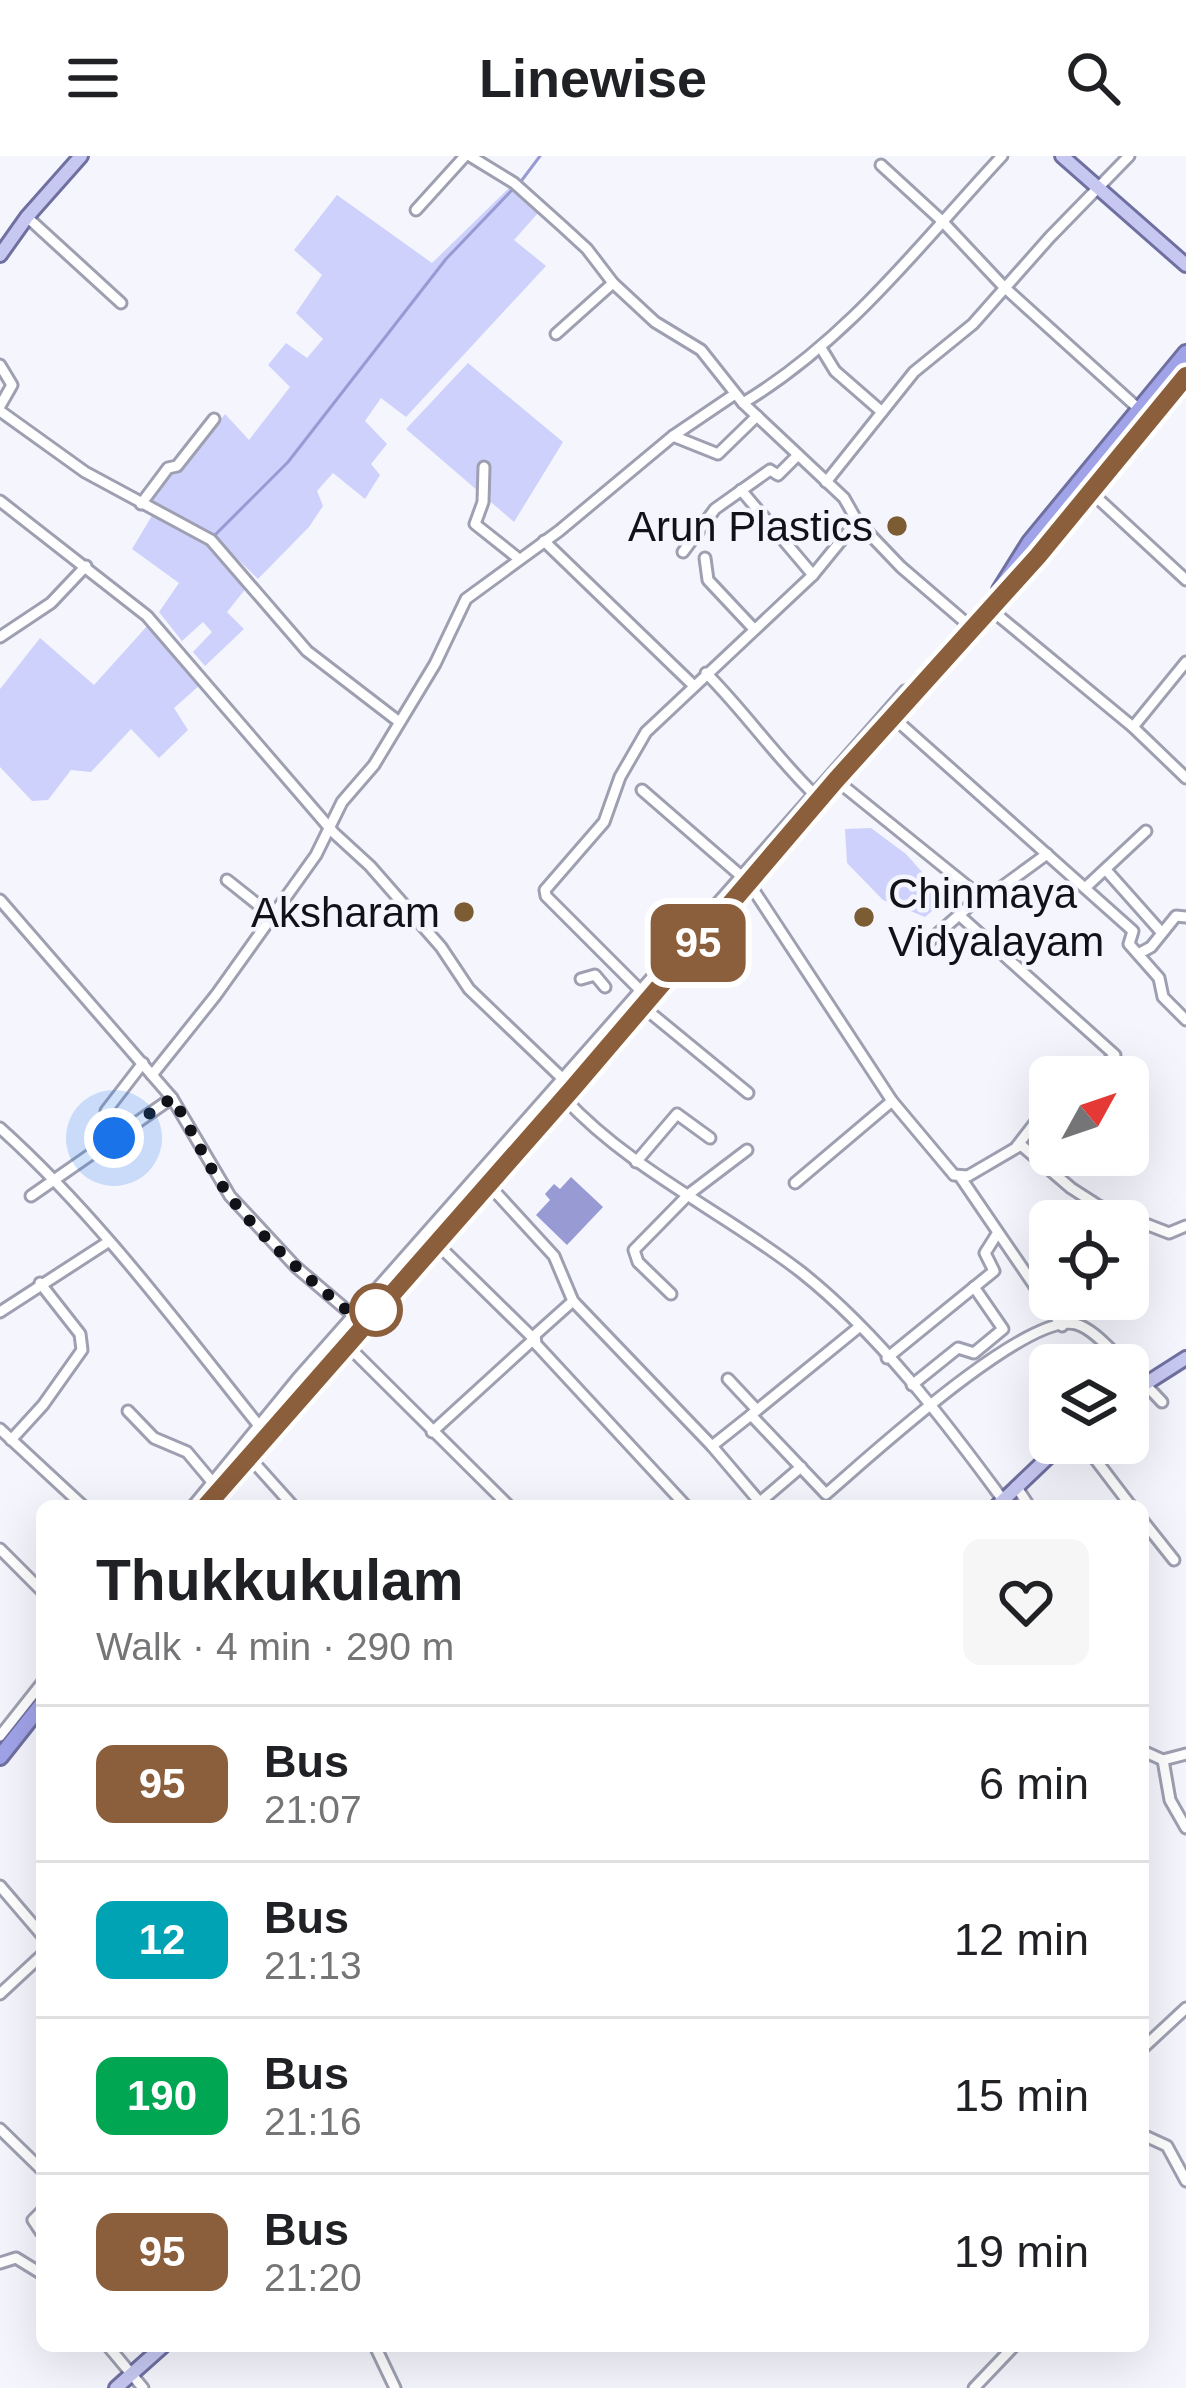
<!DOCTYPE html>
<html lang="en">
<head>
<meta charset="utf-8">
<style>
	:root { --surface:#fff; --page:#f6f6f6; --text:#202124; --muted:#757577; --line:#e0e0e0 }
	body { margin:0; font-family:Helvetica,sans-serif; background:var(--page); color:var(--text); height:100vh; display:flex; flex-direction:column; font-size:45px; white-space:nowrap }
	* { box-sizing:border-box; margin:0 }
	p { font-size:39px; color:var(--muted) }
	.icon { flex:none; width:66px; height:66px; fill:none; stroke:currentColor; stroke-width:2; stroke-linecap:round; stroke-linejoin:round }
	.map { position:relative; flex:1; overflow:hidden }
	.sheet { position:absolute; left:36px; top:1344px; width:1113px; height:852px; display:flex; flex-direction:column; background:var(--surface); border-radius:18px; box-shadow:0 12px 48px #0002 }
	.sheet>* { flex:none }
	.badge { padding:0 24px; border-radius:18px; font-size:42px; line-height:78px }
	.needle { width:78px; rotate:50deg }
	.fabs { position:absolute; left:1029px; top:900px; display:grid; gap:24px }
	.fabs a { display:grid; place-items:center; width:120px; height:120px; border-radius:18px; background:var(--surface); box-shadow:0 12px 48px #0002; font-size:60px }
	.you { position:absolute; width:60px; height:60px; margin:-30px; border:9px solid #fff; border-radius:50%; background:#1a73e8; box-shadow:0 0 0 18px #1a73e833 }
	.map>.badge { position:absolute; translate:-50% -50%; box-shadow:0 0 0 6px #fff }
	.round { display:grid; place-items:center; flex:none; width:126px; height:126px; border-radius:18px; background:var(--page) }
	.summary { display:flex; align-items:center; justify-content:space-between; height:204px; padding:0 60px }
	h1 { font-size:57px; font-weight:800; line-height:90px }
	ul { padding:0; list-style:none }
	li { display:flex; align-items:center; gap:36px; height:156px; padding:0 60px; border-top:3px solid var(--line) }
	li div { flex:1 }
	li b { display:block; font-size:45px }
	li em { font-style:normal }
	li .badge { min-width:132px; font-weight:700; text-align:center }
	header { display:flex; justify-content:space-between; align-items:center; height:156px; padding:0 60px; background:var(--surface); font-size:54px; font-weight:800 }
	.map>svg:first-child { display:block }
	.green { fill:#ced1fb }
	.water { fill:#989ad4 }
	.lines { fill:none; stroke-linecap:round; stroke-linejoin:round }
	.stream { stroke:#989ad4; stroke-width:3 }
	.minor-casing { stroke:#9e9fb1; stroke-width:15 }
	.major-casing { stroke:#6f70a0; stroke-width:18 }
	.highway-casing { stroke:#6f70a0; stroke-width:20 }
	.minor { stroke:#fff; stroke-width:9 }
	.major { stroke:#c7c8f2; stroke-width:12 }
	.highway { stroke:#a1a3e9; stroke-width:14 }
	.line-casing { stroke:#fff; stroke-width:27 }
	.line { stroke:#8b5e3c; stroke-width:18 }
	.walk { stroke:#111218; stroke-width:12; stroke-dasharray:0 21.6 }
	.poi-dot { fill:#7c5c32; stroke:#f5f6fd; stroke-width:4.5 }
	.stop-dot { fill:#fff; stroke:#8b5e3c; stroke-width:6 }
	.labels { text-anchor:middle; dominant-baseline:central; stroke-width:9; stroke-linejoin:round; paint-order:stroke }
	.poi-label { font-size:42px; fill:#111218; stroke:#f5f6fd; text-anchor:end }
</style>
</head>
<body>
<header><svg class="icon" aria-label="menu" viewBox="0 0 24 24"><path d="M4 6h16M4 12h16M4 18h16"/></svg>Linewise<svg class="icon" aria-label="search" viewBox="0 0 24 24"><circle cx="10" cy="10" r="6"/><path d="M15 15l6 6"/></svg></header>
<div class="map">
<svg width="1186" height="2232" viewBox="0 0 1186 2232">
	<rect width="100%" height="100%" fill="#f5f6fd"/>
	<g class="green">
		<path d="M 510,31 L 539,56 L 514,84 L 546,110 L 406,261 L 381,242 L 365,265 L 387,288 L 371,308 L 380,319 L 365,343 L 333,317 L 317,335 L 323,350 L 309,371 L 258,423 L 208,374 L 151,345 L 169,318 L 180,316 L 225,258 L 249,284 L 290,231 L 268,209 L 286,187 L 307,202 L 323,183 L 296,157 L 322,119 L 294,94 L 337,39 L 432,107 Z"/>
		<path d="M 468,207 L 563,286 L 514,366 L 406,273 Z"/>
		<path d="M 153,358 L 206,385 L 247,431 L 227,456 L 244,473 L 205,510 L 193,496 L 212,476 L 203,466 L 182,485 L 159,456 L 179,427 L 132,393 Z"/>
		<path d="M 148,469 L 201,528 L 174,552 L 188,574 L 159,602 L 131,573 L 91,616 L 71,614 L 48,644 L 32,645 L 0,611 L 0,533 L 40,482 L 94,529 Z"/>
		<path d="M 871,672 L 906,698 L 946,743 L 925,761 L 883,744 L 847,707 L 845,673 Z"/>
	</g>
	<path class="water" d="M 571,1021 L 603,1051 L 567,1089 L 536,1059 L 550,1044 L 545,1038 L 554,1028 L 560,1033 Z"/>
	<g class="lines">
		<g class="stream">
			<path d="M 522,24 L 540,0"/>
			<path d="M 214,380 L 288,306 L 446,103 L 511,35"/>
		</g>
		<g class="minor-casing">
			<g id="minor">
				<path d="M 470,0 L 514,27 L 562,70 L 587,93 L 613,127 L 655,166 L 701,194 L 743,247 L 844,342 L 857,365 L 901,411 L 972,472"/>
				<path d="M 881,9 L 942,65 L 1004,131 L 1140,254"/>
				<path d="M 416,54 L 465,0"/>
				<path d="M 27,61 L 121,147"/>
				<path d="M 556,178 L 613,127"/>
				<path d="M 821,192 L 835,215 L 882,256"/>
				<path d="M 0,209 L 12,229 L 0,250"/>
				<path d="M 743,247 C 848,184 920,88 1002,0"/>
				<path d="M 0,255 L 85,316 L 211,384 L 307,495 L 398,565"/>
				<path d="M 673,280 L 718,298 L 757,260"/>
				<path d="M 484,311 L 483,346 L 475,368 L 519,403"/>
				<path d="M 826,326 L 914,216 L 973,168 L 1050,81 L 1129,0"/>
				<path d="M 741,334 L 813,419"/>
				<path d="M 1092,337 L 1186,424"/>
				<path d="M 0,345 L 147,460 L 334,677 L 370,710 L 441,791 L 469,833 L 565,925"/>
				<path d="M 141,348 L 168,312 L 177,310 L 214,263"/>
				<path d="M 544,385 L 693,529"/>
				<path d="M 683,396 L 715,353 L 770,314 L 778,319 L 798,299"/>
				<path d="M 705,402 L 708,424 L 753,472"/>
				<path d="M 989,452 L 1133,571 L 1186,622"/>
				<path d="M 0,481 L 51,447 L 86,410"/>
				<path d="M 706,517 C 745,556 774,599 814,638"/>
				<path d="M 895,563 L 1133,775 L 1129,788 L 1159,822 L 1163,841 L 1186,864"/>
				<path d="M 1133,571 L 1186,506"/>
				<path d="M 836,624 L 971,733 L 995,736 L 1047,698"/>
				<path d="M 642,634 L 740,719"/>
				<path d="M 1106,714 L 1162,777"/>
				<path d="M 227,724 L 271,759"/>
				<path d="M 749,727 L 892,945 L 954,1019 L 968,1020 L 1021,989 L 1071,1032 L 1099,1050 L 1169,1077 L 1186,1070"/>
				<path d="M 1085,732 L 1146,675"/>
				<path d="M 0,744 L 172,942 L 230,1040 L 296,1111 L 356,1162"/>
				<path d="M 959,759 L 1115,899 L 1092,921"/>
				<path d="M 926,788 L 984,737"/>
				<path d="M 1138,798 L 1151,791 L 1176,760 L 1186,761"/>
				<path d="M 581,823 L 595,819 L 605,831"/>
				<path d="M 641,835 L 546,740 L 545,734 L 604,666 L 620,621 L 646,576 L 813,419 L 857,365"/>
				<path d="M 642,850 L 748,937"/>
				<path d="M 152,919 L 216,839 L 316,699 L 342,646 L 374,609 L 435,508 L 466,443 L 559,375 L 673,280 L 735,238"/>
				<path d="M 564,942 C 632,1015 724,1056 801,1116 C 878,1177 945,1265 1003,1344"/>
				<path d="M 0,972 C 98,1060 178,1169 260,1271"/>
				<path d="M 114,982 L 106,955 L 143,907"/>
				<path d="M 1017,990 L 1038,963 L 1050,961"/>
				<path d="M 636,1006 L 677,958 L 710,982"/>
				<path d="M 961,1022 L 1062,1170"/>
				<path d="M 795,1027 L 892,945"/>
				<path d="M 488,1028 L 554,1100 L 573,1145 L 712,1290 L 763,1350"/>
				<path d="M 31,1040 L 172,942"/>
				<path d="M 671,1138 L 638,1106 L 634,1094 L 689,1038 L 747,994"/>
				<path d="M 573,1145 L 535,1179 L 536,1188 L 686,1350"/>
				<path d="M 0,1156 L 108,1086"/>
				<path d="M 348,1190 L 509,1350"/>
				<path d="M 887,1202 L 994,1115 L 985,1097 L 997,1078"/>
				<path d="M 1128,1210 L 1162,1246"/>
				<path d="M 728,1223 L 757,1254"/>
				<path d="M 912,1229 L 958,1192 L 974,1197 L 1003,1173 L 974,1131"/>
				<path d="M 128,1255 L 154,1282 L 187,1296 L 213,1327"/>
				<path d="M 751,1259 L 859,1171"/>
				<path d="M 0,1273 L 83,1350"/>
				<path d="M 432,1276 L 534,1183 L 435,1086"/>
				<path d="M 11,1284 L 43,1249 L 82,1194 L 80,1178 L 40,1127"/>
				<path d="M 1083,1287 L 1131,1350"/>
				<path d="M 712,1290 L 751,1259 L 826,1338 C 867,1303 1027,1155 1076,1168 C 1094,1173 1113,1197 1127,1209"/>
				<path d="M 249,1301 L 293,1350"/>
				<path d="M 1016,1330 L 1029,1350"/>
				<path d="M 760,1346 L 801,1311"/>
				<path d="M 193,1350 L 297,1223 L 905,535 L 915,532"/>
				<path d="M 1143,1365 L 1174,1404"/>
				<path d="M 0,1393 L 42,1435"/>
				<path d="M 0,1580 L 42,1527"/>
				<path d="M 1143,1595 L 1163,1604 L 1186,1598"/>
				<path d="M 1163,1604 L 1170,1644 L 1186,1672"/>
				<path d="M 0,1730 L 42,1779"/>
				<path d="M 0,1838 L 42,1799"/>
				<path d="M 1143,1892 L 1186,1852"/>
				<path d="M 0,1973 L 42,2014"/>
				<path d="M 1143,1979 L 1167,1990 L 1186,2025"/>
				<path d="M 41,2076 L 33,2064 L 42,2055"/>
				<path d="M 0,2107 L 16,2102 L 42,2118"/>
				<path d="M 108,2190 L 143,2232"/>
				<path d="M 375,2190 L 395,2232"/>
				<path d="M 974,2232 L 1014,2190"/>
			</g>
		</g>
		<g class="major-casing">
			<g id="major">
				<path d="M 1062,0 L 1186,109"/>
				<path d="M 0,99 L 27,61 L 81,0"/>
				<path d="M 1128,1239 L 1186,1202"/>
				<path d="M 997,1350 L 1063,1287"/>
				<path d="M 116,2232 L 163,2190"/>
			</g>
		</g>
		<g class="highway-casing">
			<g id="highway">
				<path d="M 1000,434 L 1030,386 L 1186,197"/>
				<path d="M 206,1350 L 573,932 L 836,624 L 1038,401 L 1186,220"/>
				<path d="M 0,1601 L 42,1548"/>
			</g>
		</g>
		<use href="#minor" class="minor"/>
		<use href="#major" class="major"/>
		<use href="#highway" class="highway"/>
	</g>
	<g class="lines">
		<g class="line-casing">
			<path id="line" d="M 206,1350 L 573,932 L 836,624 L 1038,400 L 1186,220"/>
		</g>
		<use href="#line" class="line"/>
		<path class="walk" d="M 114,982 L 172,942 C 189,968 201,997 218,1023 C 248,1073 318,1131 364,1168 L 376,1154"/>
	</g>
	<g class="poi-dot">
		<circle cx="897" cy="370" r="12"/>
		<circle cx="464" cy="756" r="12"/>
		<circle cx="864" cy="761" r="12"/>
	</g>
	<circle class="stop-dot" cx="376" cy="1154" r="24"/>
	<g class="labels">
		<g class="poi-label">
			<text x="873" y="370">Arun Plastics</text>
			<text x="888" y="737" text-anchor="start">Chinmaya<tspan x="888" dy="48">Vidyalayam</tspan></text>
			<text x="440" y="756">Aksharam</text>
		</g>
	</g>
</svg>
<div class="fabs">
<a><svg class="needle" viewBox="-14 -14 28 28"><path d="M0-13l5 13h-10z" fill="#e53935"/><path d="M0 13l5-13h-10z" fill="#757577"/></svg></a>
<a><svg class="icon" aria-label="locate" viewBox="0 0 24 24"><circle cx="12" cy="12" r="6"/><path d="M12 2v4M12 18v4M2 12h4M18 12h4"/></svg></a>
<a><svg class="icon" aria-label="layers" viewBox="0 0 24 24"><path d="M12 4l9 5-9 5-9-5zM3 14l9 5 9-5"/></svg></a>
</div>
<div class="you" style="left:114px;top:982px"></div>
<b class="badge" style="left:698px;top:787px;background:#8b5e3c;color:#fff">95</b>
<section class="sheet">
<div class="summary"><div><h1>Thukkukulam</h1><p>Walk · 4 min · 290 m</p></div><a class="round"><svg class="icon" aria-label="heart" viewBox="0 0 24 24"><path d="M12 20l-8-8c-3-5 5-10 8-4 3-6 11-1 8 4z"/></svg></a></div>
<ul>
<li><span class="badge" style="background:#8b5e3c;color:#fff">95</span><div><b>Bus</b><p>21:07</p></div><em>6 min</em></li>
<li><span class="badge" style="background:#00a3b4;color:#fff">12</span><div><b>Bus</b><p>21:13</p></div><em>12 min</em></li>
<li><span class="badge" style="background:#00a651;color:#fff">190</span><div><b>Bus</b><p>21:16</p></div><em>15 min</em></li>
<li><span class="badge" style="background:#8b5e3c;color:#fff">95</span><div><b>Bus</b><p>21:20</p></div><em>19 min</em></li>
</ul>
</section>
</div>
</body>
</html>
